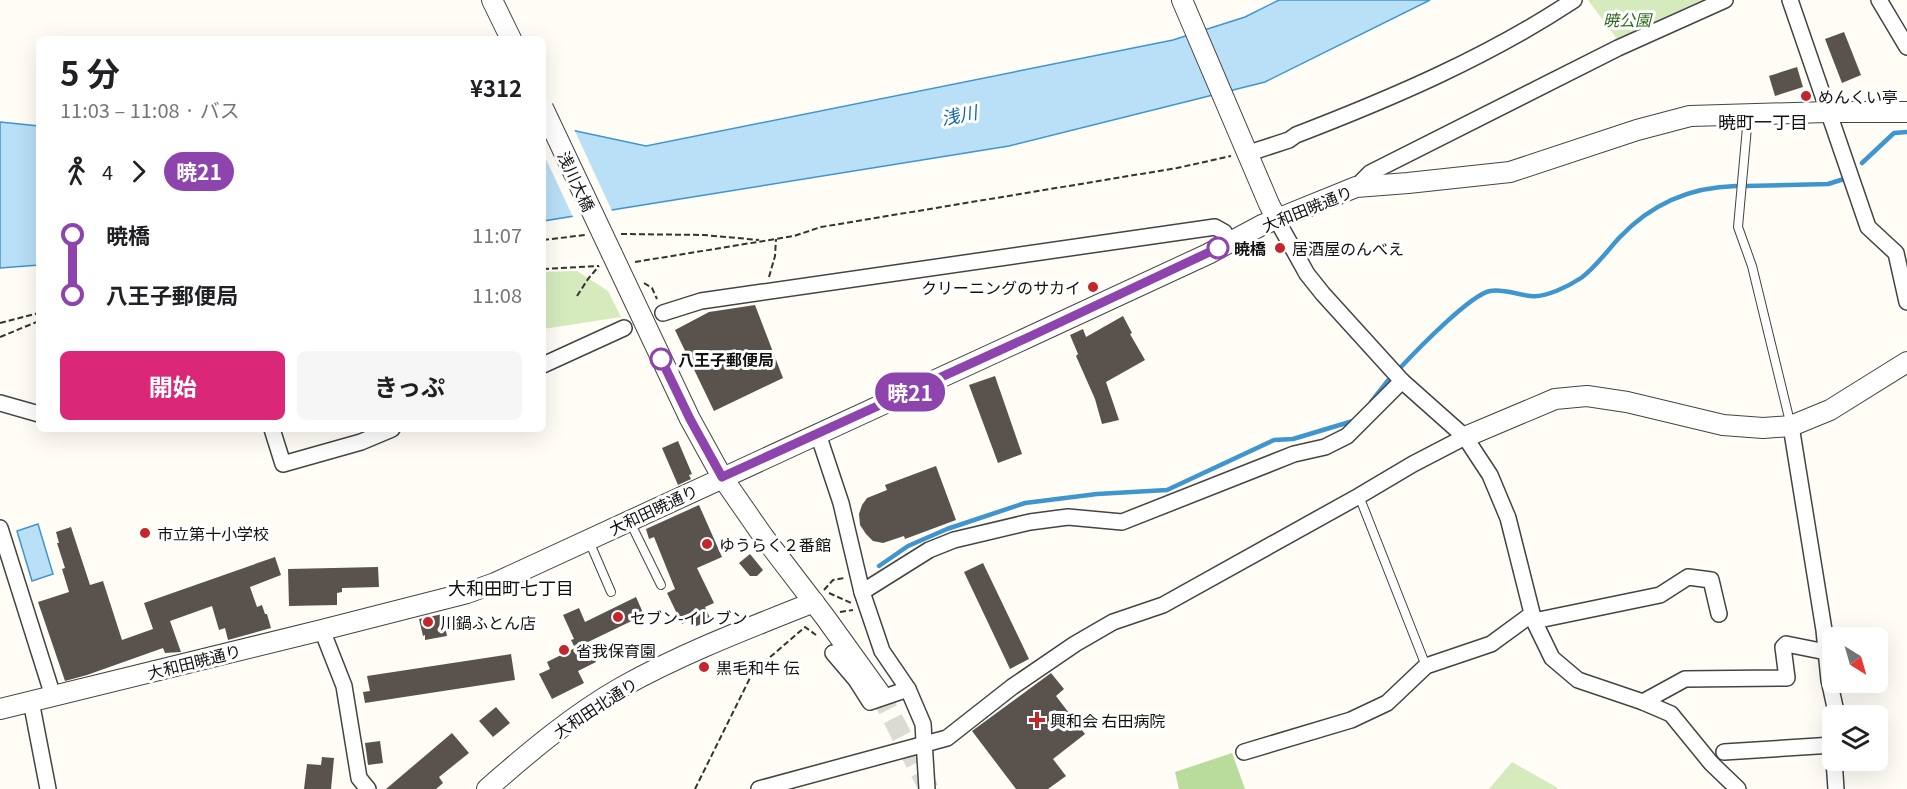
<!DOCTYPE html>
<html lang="ja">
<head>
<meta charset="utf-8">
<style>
	:root { --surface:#fff; --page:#f6f6f6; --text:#202124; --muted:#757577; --accent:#db2777 }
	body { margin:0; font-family:Georgia,"Noto Sans JP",serif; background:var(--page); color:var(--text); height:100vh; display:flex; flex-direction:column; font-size:22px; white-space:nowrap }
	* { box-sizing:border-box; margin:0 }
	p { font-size:20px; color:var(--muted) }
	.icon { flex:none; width:33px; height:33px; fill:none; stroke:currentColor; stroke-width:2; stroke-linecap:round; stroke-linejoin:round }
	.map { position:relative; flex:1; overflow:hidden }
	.details { position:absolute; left:36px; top:36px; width:510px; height:396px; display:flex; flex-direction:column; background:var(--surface); border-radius:9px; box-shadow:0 6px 24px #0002 }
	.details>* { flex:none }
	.badge { padding:0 12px; border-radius:20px; font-size:21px; line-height:39px }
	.needle { width:39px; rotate:143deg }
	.buttons { position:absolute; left:1822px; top:627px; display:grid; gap:12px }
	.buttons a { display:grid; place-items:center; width:66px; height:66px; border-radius:9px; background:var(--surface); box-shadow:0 6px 24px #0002; font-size:30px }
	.map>.badge { position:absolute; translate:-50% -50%; box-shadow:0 0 0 3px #fff }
	.legs { display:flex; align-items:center; gap:9px; height:66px; padding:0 24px; font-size:20px }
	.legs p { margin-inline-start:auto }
	.head { display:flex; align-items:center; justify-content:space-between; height:102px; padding:0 24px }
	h1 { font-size:33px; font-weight:700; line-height:45px }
	.primary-button { display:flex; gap:12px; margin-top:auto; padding:12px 24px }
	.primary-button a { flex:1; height:69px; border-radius:9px; background:var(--accent); color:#fff; font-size:24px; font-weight:700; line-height:69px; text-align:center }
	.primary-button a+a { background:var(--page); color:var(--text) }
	ul { padding:0 24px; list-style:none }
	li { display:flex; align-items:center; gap:21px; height:60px; font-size:22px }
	li i { display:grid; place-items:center; width:9px; height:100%; margin:0 8px; background:currentColor }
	li i::after { content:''; width:15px; height:15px; margin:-8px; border:4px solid; border-radius:50%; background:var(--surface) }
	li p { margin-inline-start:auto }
	li:first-child i { background:linear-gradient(#0000 50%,currentColor 0) }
	li:last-child i { background:linear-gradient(currentColor 50%,#0000 0) }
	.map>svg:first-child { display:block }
	.green { fill:#d5ebbd }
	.forest { fill:#b9dc9c }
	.water { fill:#b9e0f7; stroke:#3f96cf; stroke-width:1.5 }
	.pier { fill:#fffdf5 }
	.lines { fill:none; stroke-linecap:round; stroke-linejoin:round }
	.stream { stroke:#3f96cf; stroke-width:4.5 }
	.building { fill:#5a524d }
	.tertiary-tunnel { stroke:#dbdad3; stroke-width:20; stroke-dasharray:20 10; stroke-linecap:butt }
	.service-casing { stroke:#444; stroke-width:10 }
	.minor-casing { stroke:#444; stroke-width:18 }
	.tertiary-casing { stroke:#444; stroke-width:22 }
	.path { stroke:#333; stroke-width:2; stroke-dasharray:6 3; stroke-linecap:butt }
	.service { stroke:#fff; stroke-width:8 }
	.minor { stroke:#fff; stroke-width:15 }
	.tertiary { stroke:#fff; stroke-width:20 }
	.tertiary-bridge-casing { stroke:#444; stroke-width:22; stroke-linecap:butt }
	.tertiary-bridge { stroke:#fff; stroke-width:20 }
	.line-1-casing { stroke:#fff; stroke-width:14 }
	.line-1 { stroke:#8e44ad; stroke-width:9 }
	.poi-dot { fill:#c4262e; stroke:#fff; stroke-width:2 }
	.stop-1-dot { fill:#fff; stroke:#8e44ad; stroke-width:3 }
	.labels { text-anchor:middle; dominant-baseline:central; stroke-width:6; stroke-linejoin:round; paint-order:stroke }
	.park-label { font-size:16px; font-style:italic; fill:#2f6b1f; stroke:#fff }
	.poi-label { font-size:16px; fill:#111; stroke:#fff; text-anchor:start }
	.street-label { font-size:16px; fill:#111; stroke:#fff }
	.stop-label { font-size:16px; font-weight:bold; fill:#111; stroke:#fff; text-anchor:start }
	.water-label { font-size:18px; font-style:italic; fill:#1768a6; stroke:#fff }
	.neighbourhood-label { font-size:18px; fill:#111; stroke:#fff }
</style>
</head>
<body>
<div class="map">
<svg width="1907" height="789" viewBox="0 0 1907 789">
	<rect width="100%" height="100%" fill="#fffdf5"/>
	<g class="green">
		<path d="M 1588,0 L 1712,0 L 1621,44 Z"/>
		<path d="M 577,271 L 608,291 L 621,317 L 543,329 L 543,272 Z"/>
		<path d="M 1512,762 L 1556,787 L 1558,789 L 1489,789 Z"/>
	</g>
	<path class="forest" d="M 1232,753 L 1245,789 L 1179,789 L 1175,772 Z"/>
	<g class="water">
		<path d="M 1279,0 L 1430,0 L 1265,82 L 1009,146 L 543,221 L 543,124 L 646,146 L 1173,40 L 1245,17 Z"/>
		<path d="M 0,122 L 39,126 L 39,265 L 0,268 Z"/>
		<path d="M 38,524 L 53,574 L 32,581 L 17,531 Z"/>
	</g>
	<path class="pier" d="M 543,121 L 573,127 L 613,213 L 574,219 L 543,153 Z"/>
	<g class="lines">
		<g class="stream">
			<path d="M 1862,163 L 1894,133 L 1907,132"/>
			<path d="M 1746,186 L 1828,184 L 1844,179"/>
			<path d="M 1401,367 C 1417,350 1470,295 1490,291 C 1502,288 1518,295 1531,296 C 1545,298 1569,286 1581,278 C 1595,268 1607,251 1619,238 C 1650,205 1690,187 1736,186"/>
			<path d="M 1371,402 L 1390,378"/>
			<path d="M 879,566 L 908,546 L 947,529 L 1025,503 L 1097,494 L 1167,490 L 1274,440 L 1293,439 L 1353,421"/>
		</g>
	</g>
	<g class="building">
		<path d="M 1844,32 L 1861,75 L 1842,83 L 1825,39 Z"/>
		<path d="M 1797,67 L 1803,87 L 1775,96 L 1769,76 Z"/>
		<path d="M 755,305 L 783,378 L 714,411 L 675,330 L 709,312 Z"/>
		<path d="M 1123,316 L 1132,333 L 1130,334 L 1145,360 L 1106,382 L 1119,420 L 1102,424 L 1095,399 L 1076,356 L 1078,354 L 1070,335 L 1083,329 L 1086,337 Z"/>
		<path d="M 995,376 L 1022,454 L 998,463 L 969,385 Z"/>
		<path d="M 678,441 L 692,474 L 689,475 L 691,479 L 678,485 L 662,448 Z"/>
		<path d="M 936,466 L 956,520 L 905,539 L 904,536 L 883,543 L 873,541 L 866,534 L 860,525 L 859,514 L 862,505 L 867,498 L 887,490 L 885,485 Z"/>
		<path d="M 699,505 L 722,557 L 697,568 L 714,603 L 705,607 L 711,620 L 694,627 L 691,620 L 682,624 L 667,593 L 675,589 L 654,537 L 649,539 L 646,529 Z"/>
		<path d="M 71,527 L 90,585 L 103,581 L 122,640 L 153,629 L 144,603 L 275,557 L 281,575 L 250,587 L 257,607 L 262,605 L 265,614 L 267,614 L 271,628 L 228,640 L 225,628 L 219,630 L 212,606 L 170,621 L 181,652 L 165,653 L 163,648 L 87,675 L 65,681 L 38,602 L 69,592 L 62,569 L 65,568 L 57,543 L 59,543 L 56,532 Z"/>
		<path d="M 750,554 L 763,570 L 757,576 L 750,576 L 739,563 Z"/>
		<path d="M 983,563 L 1029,659 L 1010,669 L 964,572 Z"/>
		<path d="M 378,567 L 379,587 L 342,588 L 342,592 L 337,593 L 337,605 L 289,606 L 288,569 Z"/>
		<path d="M 636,597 L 644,615 L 586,643 L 596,662 L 578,671 L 584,683 L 552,699 L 539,674 L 550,669 L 547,662 L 575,648 L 571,640 L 574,639 L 563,615 L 579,608 L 585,622 Z"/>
		<path d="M 443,614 L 447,636 L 425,640 L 425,635 L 423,636 L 419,619 Z"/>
		<path d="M 511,654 L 515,680 L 365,703 L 363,692 L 370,691 L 367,676 Z"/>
		<path d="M 1051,673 L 1064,689 L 1056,696 L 1085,734 L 1053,759 L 1066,776 L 1048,789 L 1016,789 L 972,731 Z"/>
		<path d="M 496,707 L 510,723 L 493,737 L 479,721 Z"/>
		<path d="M 452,733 L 469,753 L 439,777 L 443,783 L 436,789 L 386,789 Z"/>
		<path d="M 380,741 L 383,763 L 368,765 L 365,743 Z"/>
		<path d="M 322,757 L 334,758 L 331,789 L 304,789 L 307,764 L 321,765 Z"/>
	</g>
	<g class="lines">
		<path class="tertiary-tunnel" d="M 879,692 L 929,789"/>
		<g class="service-casing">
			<g id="service">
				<path d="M 1748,116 L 1738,227 L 1752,266 L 1791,426"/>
				<path d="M 1359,496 L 1426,666"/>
				<path d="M 630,522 L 661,585"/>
				<path d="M 589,541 L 611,592"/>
			</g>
		</g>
		<g class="minor-casing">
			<g id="minor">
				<path d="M 1790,0 L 1868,227 L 1896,253 L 1907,302"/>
				<path d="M 1879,0 L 1907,47"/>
				<path d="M 1249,153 L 1289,140 L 1296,135 C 1392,98 1488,57 1574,0"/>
				<path d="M 1356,187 L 1370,173 L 1618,48 L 1725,0"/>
				<path d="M 1277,220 L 1307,274 L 1323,294 L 1402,381 L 1465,437 L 1490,475 L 1508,518 L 1534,621 L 1552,658 L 1578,680 L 1643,702 L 1671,714 L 1711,763 L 1738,789"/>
				<path d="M 663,313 L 701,301 L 1215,227 L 1224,232 L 1229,241"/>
				<path d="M 543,365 L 624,328"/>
				<path d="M 0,403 L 39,414"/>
				<path d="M 1791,426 L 1824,630 L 1829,680 L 1837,716"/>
				<path d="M 272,429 L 283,464 L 361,442 L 392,429"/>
				<path d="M 818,434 L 841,503 L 862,592 L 882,651 L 908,689 L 923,724 L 927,789"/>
				<path d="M 0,528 L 53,696"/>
				<path d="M 862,592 L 929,550 L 954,540 L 1030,522 L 1068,517 L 1122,522 L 1294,454 L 1325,447 L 1347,436 L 1402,381"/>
				<path d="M 1534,621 L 1660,595 L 1688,577 L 1711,580 L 1719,614"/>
				<path d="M 322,630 L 344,686 L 359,778 L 368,789"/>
				<path d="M 833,653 L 856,680 L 870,702 L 908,689"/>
				<path d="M 31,701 L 48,789"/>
				<path d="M 1643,702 L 1685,679 L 1787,678 L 1783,647 L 1786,644 L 1826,652"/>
				<path d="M 1244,752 L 1351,720 L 1387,703 L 1426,666 L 1491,644 L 1532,614"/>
				<path d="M 1724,752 L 1833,745"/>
				<path d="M 1834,760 L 1836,789"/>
				<path d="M 759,789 L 947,738 L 1012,687 L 1075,644 L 1113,622 L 1163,605 L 1359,496 L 1413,464 L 1465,437"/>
			</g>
		</g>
		<g class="tertiary-casing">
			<g id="tertiary">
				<path d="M 492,0 L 511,39"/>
				<path d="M 1182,0 L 1269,204 L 1277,220"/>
				<path d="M 612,254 L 690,419 L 722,477 L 763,536 L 825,617 L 879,692"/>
				<path d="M 1465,437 L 1555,399 L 1587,396 L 1627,402 L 1723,425 L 1763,428 L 1791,426 L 1830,410 L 1907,362"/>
				<path d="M 0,709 L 322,630 L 467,593 L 495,583 L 1031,336 L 1208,254 L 1262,225 L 1356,187 L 1408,183 L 1510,172 L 1637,130 L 1690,116 L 1827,112 L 1907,112"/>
				<path d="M 487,789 C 529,752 573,715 622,687 C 683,653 749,628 814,602"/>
			</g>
		</g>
		<g class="path">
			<path d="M 621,234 L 704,235 L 759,240"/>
			<path d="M 543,240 L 585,235"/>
			<path d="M 635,262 L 794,236 L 821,227 L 1177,168 L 1231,156"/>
			<path d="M 543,269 L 599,266"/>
			<path d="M 769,277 L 775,256 L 776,239"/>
			<path d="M 644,283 L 652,288 L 657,299"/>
			<path d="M 577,296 L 588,279 L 599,266"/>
			<path d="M 0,323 L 39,313"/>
			<path d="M 0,337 L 39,321"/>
			<path d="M 824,590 L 833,580 L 844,578"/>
			<path d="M 829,593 L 851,603"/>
			<path d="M 840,612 L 853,610"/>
			<path d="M 695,789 L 750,678 L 761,665 L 805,627 L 816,635"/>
		</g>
		<use href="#service" class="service"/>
		<use href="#minor" class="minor"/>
		<use href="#tertiary" class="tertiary"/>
		<g class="tertiary-bridge-casing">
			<path id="tertiary-bridge" d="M 543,108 L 612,254"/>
		</g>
		<use href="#tertiary-bridge" class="tertiary-bridge"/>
	</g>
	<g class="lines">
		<g class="line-1-casing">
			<path id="line-1" d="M 661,359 L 690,419 L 722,477 L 1031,336 L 1218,248"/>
		</g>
		<use href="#line-1" class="line-1"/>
	</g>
	<g class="poi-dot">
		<circle cx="1806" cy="96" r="6"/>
		<circle cx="1280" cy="248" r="6"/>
		<circle cx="1093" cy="287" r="6"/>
		<circle cx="145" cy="533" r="6"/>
		<circle cx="707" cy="544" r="6"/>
		<circle cx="618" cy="617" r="6"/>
		<circle cx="428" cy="622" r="6"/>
		<circle cx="564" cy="650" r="6"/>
		<circle cx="704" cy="667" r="6"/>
		<path d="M1034 711h6v6h6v6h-6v6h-6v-6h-6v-6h6z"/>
	</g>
	<g class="stop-1-dot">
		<circle cx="1218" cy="248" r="10"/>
		<circle cx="661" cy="359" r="10"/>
	</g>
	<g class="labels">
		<g class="park-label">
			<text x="1627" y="19">暁公園</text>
		</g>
		<g class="poi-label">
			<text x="1818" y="96">めんくい亭</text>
			<text x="1292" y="248">居酒屋のんべえ</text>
			<text x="1081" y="287" text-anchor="end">クリーニングのサカイ</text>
			<text x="157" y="533">市立第十小学校</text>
			<text x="719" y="544">ゆうらく２番館</text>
			<text x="630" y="617">セブン-イレブン</text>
			<text x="440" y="622">川鍋ふとん店</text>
			<text x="576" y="650">省我保育園</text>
			<text x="716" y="667">黒毛和牛 伝</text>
			<text x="1050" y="720">興和会 右田病院</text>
		</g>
		<g class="street-label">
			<text transform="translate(577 181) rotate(65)">浅川大橋</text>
			<text transform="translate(1307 208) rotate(-22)">大和田暁通り</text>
			<text transform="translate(653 509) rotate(-25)">大和田暁通り</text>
			<text transform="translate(194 661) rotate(-14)">大和田暁通り</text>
			<text transform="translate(595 707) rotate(-33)">大和田北通り</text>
		</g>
		<g class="stop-label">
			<text x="1234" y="248">暁橋</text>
			<text x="678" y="359">八王子郵便局</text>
		</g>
		<g class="water-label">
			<text transform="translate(959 114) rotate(-11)">浅川</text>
		</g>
		<g class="neighbourhood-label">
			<text x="1763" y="121">暁町一丁目</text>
			<text x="511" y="587">大和田町七丁目</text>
		</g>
	</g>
</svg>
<div class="buttons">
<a><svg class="needle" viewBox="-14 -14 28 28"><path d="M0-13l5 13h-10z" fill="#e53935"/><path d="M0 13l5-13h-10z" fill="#757577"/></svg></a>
<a><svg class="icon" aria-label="layers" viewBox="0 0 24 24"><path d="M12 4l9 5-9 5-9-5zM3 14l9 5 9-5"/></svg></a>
</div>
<b class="badge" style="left:910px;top:392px;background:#8e44ad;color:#fff">暁21</b>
<section class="details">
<div class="head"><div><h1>5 分</h1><p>11:03 – 11:08 · バス</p></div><b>¥312</b></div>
<div class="legs"><svg class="icon" aria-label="walk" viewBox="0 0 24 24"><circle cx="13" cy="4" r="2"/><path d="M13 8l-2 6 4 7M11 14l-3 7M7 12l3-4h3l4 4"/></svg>4<svg class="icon" aria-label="forward" viewBox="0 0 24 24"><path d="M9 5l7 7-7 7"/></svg><b class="badge" style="background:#8e44ad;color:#fff">暁21</b></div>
<ul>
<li><i style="color:#8e44ad"></i><b>暁橋</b><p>11:07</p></li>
<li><i style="color:#8e44ad"></i><b>八王子郵便局</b><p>11:08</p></li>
</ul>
<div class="primary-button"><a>開始</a><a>きっぷ</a></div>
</section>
</div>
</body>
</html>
